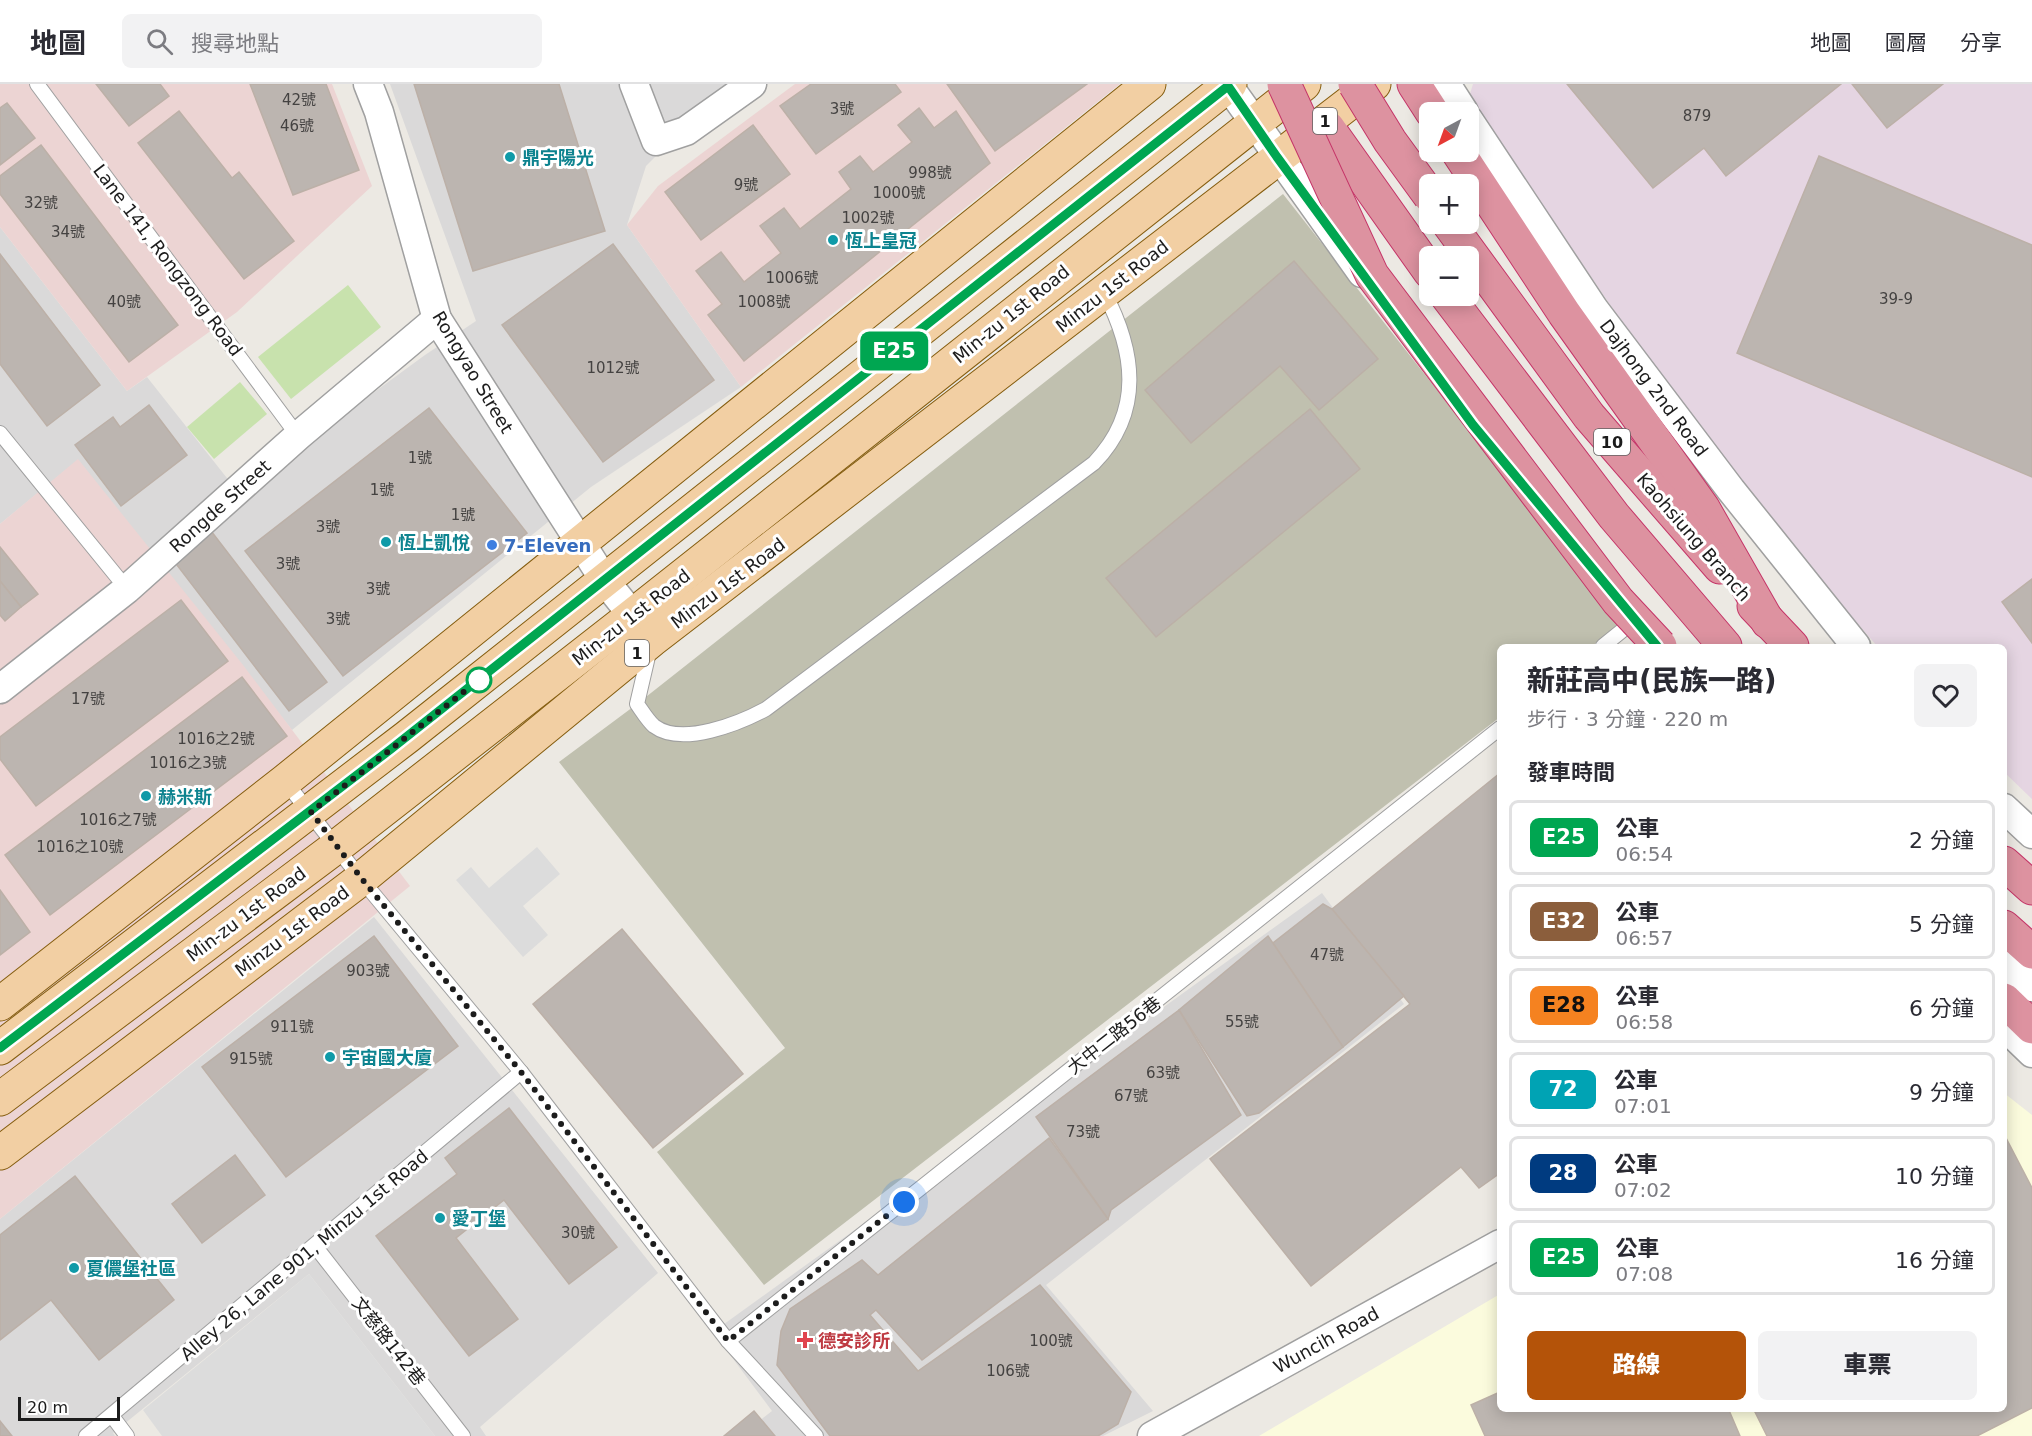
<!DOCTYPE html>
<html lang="zh-TW">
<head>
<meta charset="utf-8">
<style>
	:root { --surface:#fff; --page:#f2f2f3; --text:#2b2b33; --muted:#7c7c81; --line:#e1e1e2; --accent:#b45309 }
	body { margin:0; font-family:"DejaVu Sans","Noto Sans TC",sans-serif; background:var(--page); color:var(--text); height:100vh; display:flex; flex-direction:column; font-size:22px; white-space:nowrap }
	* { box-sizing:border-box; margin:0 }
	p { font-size:20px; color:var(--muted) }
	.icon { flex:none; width:33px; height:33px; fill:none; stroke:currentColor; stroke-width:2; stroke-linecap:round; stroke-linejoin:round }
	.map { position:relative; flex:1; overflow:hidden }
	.sheet { position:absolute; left:1497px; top:560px; width:510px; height:768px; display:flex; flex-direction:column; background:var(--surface); border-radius:9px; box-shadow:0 3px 15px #0003 }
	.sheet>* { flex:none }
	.badge { padding:0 12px; border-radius:9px; font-size:21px; line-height:39px }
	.needle { width:39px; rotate:221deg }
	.buttons { position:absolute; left:1419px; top:18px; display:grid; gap:12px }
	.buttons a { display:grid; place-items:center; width:60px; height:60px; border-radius:9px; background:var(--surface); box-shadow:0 3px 15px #0003; font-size:30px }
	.scale { position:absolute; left:18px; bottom:15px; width:102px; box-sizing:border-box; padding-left:6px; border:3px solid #1c1c1c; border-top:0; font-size:16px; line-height:21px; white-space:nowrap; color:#1c1c1c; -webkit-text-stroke:4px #fff; paint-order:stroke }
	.you { position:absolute; width:30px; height:30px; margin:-15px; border:4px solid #fff; border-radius:50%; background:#1a73e8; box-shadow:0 0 0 9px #1a73e833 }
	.map>.badge { position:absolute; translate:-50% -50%; box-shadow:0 0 0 3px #fff }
	h2 { padding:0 30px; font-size:22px; line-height:54px }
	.round { display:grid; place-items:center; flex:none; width:63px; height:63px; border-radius:9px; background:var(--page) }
	.overview { display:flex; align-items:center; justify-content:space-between; height:102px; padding:0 30px }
	h1 { font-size:28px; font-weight:800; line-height:45px }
	.button { display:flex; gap:12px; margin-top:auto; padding:12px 30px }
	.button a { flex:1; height:69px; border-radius:9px; background:var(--accent); color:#fff; font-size:24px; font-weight:800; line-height:69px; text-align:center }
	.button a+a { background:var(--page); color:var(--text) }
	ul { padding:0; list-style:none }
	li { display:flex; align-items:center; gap:18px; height:75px; margin:0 12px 9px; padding:0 18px; border:3px solid var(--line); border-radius:9px }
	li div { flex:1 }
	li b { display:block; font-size:22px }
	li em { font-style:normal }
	li .badge { min-width:66px; font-weight:700; text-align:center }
	header { display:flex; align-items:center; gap:36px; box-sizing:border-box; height:84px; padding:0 30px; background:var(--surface); border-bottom:2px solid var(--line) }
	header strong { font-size:28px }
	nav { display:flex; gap:33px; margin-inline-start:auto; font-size:21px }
	.search { width:420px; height:54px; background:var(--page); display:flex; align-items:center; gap:15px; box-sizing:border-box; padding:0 21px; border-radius:9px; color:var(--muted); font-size:22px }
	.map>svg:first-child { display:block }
	.residential { fill:#dad9d9 }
	.commercial { fill:#ecd4d3 }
	.industrial { fill:#e5d5e2 }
	.education { fill:#fbfbdd }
	.construction { fill:#c0c0af }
	.grass { fill:#c8e2ad }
	.parking { fill:#dcdcdc }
	.building { fill:#bcb5b0; stroke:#bcb0a7; stroke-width:1.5 }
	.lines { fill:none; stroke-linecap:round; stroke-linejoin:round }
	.service-casing { stroke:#a0a0a0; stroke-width:16 }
	.minor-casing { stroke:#a0a0a0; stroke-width:31 }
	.primary-casing { stroke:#855d0f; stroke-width:35 }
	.motorway-casing { stroke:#c53568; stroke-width:35 }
	.service { stroke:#fff; stroke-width:14 }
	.minor { stroke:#fff; stroke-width:28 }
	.primary { stroke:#f2cfa3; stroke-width:33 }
	.motorway { stroke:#dd92a0; stroke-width:33 }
	.motorway-bridge-casing { stroke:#c53568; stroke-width:35; stroke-linecap:butt }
	.motorway-bridge { stroke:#dd92a0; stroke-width:33 }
	.line-casing { stroke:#fff; stroke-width:14 }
	.line { stroke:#00a651; stroke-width:9 }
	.walk { stroke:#1c1c1c; stroke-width:6; stroke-dasharray:0 10.8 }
	.culture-dot { fill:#0f9aa8; stroke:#fff; stroke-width:2 }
	.shop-dot { fill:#3f7fe0; stroke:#fff; stroke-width:2 }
	.stop-dot { fill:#fff; stroke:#00a651; stroke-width:3 }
	.health-dot { fill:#e0444e; stroke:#fff; stroke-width:2 }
	.labels { text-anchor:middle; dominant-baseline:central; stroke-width:6; stroke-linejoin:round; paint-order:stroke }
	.number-label { font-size:15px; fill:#444241 }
	.shield { fill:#fff; stroke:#606060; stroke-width:1.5 }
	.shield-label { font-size:16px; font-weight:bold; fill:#1c1c1c }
	.culture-label { font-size:18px; font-weight:bold; fill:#0d838f; stroke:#fff; text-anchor:start }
	.street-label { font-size:18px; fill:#1c1c1c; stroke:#fff }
	.shop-label { font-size:18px; font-weight:bold; fill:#366cbe; stroke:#fff; text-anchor:start }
	.health-label { font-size:18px; font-weight:bold; fill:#be3a42; stroke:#fff; text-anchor:start }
</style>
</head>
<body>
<header>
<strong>地圖</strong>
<div class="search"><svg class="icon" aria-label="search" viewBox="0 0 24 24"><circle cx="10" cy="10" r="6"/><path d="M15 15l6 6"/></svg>搜尋地點</div>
<nav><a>地圖</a><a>圖層</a><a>分享</a></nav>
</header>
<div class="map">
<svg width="2032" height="1352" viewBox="0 0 2032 1352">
	<rect width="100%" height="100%" fill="#ece9e3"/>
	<g class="residential">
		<path d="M 390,0 L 728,0 L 646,82 L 627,141 L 741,303 L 591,403 L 292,646 L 78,376 L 0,440 L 0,143 L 127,307 L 147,293 L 238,408 L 425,271 L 476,237 Z"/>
		<path d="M 1322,809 L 1404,920 L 1046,1201 L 1153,1327 L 1103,1352 L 740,1352 L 772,1327 L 713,1248 Z"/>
		<path d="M 374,833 L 658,1189 L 480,1343 L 486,1352 L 435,1352 L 309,1190 L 113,1349 L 115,1352 L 0,1352 L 0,1135 Z"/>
	</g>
	<g class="commercial">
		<path d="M 0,0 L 332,0 L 372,102 L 237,228 L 127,307 L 0,143 Z"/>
		<path d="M 795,0 L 1120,0 L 741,303 L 627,141 L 658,102 Z"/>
		<path d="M 78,375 L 243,581 L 410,802 L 0,1135 L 0,440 Z"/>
	</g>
	<path class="industrial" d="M 1473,0 L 2032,0 L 2032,715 L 2004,688 L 2004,562 L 1877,562 L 1714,374 L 1469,13 Z"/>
	<path class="education" d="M 2004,1009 L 2032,1031 L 2032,1352 L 1259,1352 L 1500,1210 L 1500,1324 L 2004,1324 Z"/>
	<path class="construction" d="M 1283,110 L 1621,540 L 1592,562 L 1500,562 L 1500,633 L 764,1201 L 657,1068 L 785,964 L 559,678 L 637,620 Z"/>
	<g class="grass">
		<path d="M 348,201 L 381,243 L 291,315 L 258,273 Z"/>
		<path d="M 240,298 L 267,330 L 214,375 L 187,343 Z"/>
	</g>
	<g class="parking">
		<path d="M 537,763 L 560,790 L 523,822 L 548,851 L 523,873 L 456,796 L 471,783 L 489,804 Z"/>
		<path d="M 309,1190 L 435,1352 L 162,1352 L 143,1326 Z"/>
	</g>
	<g class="building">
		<path d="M 96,0 L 160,0 L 169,12 L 129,42 Z"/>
		<path d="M 250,0 L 326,0 L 359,86 L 293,111 Z"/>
		<path d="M 414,0 L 559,0 L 605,147 L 473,187 Z"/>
		<path d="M 811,0 L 895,0 L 901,8 L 816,70 L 780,22 Z"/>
		<path d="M 947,0 L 1087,0 L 995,67 Z"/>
		<path d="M 1567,0 L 1841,0 L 1726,92 L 1704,64 L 1653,104 Z"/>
		<path d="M 1852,0 L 1943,0 L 1887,44 Z"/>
		<path d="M 7,19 L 35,54 L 0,81 L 0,24 Z"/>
		<path d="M 919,24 L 934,44 L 956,27 L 990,79 L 744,277 L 708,231 L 722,220 L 696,187 L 721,168 L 744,198 L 781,169 L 760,142 L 784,124 L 800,145 L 851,105 L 839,88 L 860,72 L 873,88 L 912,58 L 898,41 Z"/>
		<path d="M 179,27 L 232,94 L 239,88 L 294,157 L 244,195 L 138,59 Z"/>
		<path d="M 753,41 L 790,90 L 701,156 L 665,108 Z"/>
		<path d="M 41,61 L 178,241 L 129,278 L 0,110 L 0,92 Z"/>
		<path d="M 1819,72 L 2032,161 L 2032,393 L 1737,269 Z"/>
		<path d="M 613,160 L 714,296 L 603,378 L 502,241 Z"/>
		<path d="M 0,170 L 100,301 L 47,342 L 0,280 Z"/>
		<path d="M 1294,177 L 1378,275 L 1319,326 L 1280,282 L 1191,359 L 1145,306 Z"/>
		<path d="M 149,321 L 187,371 L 121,422 L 75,361 L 113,333 L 120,343 Z"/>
		<path d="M 429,324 L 527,449 L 343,592 L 245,467 Z"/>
		<path d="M 1310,325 L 1360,385 L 1156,553 L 1106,494 Z"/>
		<path d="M 208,443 L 327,598 L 289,627 L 170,472 Z"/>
		<path d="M 0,463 L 38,510 L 21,523 L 0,497 Z"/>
		<path d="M 2032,495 L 2032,559 L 2002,518 Z"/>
		<path d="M 0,497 L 21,523 L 5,537 L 0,531 Z"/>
		<path d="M 181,516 L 228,577 L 36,722 L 0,675 L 0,653 Z"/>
		<path d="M 242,593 L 287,652 L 50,831 L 5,771 Z"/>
		<path d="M 1500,689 L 1500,1089 L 1479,1104 L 1461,1083 L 1311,1202 L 1210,1075 L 1410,920 L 1332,825 Z"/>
		<path d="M 0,806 L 30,848 L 0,871 Z"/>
		<path d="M 1323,820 L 1332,825 L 1404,912 L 1343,963 L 1273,859 Z"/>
		<path d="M 622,845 L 743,990 L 653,1064 L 533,920 Z"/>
		<path d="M 374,852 L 458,962 L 286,1093 L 202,983 Z"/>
		<path d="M 1268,852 L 1343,963 L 1259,1029 L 1247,1032 L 1179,926 Z"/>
		<path d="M 1179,926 L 1241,1031 L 1111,1126 L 1108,1135 L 1036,1033 Z"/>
		<path d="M 509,1024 L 617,1163 L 569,1200 L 504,1116 L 456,1154 L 518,1235 L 469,1272 L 376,1152 L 457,1090 L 445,1074 Z"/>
		<path d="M 2004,1050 L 2032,1104 L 2032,1324 L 1977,1352 L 1767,1352 L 1753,1324 L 2004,1324 Z"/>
		<path d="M 1049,1054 L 1108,1135 L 922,1276 L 876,1226 L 870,1231 L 918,1287 L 1040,1201 L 1131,1308 L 1118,1340 L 1098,1352 L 830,1352 L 777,1281 L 781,1247 L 790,1225 L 862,1176 L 878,1191 Z"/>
		<path d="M 235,1071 L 265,1111 L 202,1159 L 172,1120 Z"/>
		<path d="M 75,1092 L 174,1216 L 99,1276 L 51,1216 L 0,1256 L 0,1151 Z"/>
		<path d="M 1500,1308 L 1500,1324 L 1728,1324 L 1740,1352 L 1485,1352 L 1471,1321 Z"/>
		<path d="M 754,1327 L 775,1352 L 724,1352 Z"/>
		<path d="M 0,1337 L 12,1352 L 0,1352 Z"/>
	</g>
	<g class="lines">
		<g class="service-casing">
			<g id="service">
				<path d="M 37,0 L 298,352"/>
				<path d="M 0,349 L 127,505"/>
				<path d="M 1603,562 L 1634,537"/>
				<path d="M 650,564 L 637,620 C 642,627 648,637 654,642 C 682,663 740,639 766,625 L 1094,379 C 1144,327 1135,267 1104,208"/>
				<path d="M 285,697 L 361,795 L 521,988 L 728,1257 L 816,1352"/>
				<path d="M 315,1162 L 463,1352"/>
				<path d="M 728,1257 L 1500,644"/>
				<path d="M 112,1332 L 127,1352"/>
				<path d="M 86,1352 L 521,988"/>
			</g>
		</g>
		<g class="minor-casing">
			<g id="minor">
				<path d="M 368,0 L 379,28 L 437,235 L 605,497 L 646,548"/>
				<path d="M 634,0 L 656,57 L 686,47 L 752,0"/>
				<path d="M 1227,0 L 1362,189"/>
				<path d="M 1446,0 L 1464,28"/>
				<path d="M 1468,35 L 1594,225 L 1731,406 L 1856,562"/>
				<path d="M 0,605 L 127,505 L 298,352 L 437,235"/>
				<path d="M 2004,724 L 2032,750"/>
				<path d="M 2004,879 L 2032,903"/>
				<path d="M 2004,942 L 2032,969"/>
				<path d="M 1152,1352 L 1500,1160"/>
			</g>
		</g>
		<g class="primary-casing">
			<g id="primary">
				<path d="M 0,920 L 285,697 L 1149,0"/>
				<path d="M 0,964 L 407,653 L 1230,0"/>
				<path d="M 0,1015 L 336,763 L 633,531 L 1304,0"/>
				<path d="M 0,1069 L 361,795 L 652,556 L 1374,0"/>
			</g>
		</g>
		<g class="motorway-casing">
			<g id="motorway">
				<path d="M 1414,0 L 1432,28"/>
				<path d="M 1328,44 L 1430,188"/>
				<path d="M 1458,68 L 1564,229 L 1703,424 L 1768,538"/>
				<path d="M 1449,140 L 1589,332 L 1720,483"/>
				<path d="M 1447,212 L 1614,432 L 1725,562"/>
				<path d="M 1754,522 L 1792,562"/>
				<path d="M 2004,779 L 2032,804"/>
				<path d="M 2004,843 L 2032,868"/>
				<path d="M 2004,916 L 2032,943"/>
			</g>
		</g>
		<use href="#service" class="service"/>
		<use href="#minor" class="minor"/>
		<use href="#primary" class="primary"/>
		<use href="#motorway" class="motorway"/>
		<g class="motorway-bridge-casing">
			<g id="motorway-bridge">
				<path d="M 1284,0 L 1372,191 L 1618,517 L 1660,562"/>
				<path d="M 1355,0 L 1390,57 L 1430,112"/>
			</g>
		</g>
		<use href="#motorway-bridge" class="motorway-bridge"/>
	</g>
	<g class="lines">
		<g class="line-casing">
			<path id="line" d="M 0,964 L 391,665 L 1228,2 L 1277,73 L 1473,341 L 1657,562"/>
		</g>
		<use href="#line" class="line"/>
		<path class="walk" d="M 479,596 L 484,592 L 311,728 L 362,795 L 521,988 L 728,1257 L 904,1118"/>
	</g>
	<g class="culture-dot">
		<circle cx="510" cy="73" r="6"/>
		<circle cx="833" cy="156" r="6"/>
		<circle cx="386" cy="458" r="6"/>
		<circle cx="146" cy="712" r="6"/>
		<circle cx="330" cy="973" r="6"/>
		<circle cx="440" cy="1134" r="6"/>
		<circle cx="74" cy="1184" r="6"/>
	</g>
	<circle class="shop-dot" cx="492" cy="461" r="6"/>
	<circle class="stop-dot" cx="479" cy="596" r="12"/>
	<path class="health-dot" d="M802 1247h6v6h6v6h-6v6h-6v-6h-6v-6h6z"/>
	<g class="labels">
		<g class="number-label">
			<text x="299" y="16">42號</text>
			<text x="842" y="25">3號</text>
			<text x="1697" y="32">879</text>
			<text x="297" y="42">46號</text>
			<text x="930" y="89">998號</text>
			<text x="746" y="101">9號</text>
			<text x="899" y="109">1000號</text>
			<text x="41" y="119">32號</text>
			<text x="868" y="134">1002號</text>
			<text x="68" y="148">34號</text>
			<text x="792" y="194">1006號</text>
			<text x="1896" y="215">39-9</text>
			<text x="124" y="218">40號</text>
			<text x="764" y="218">1008號</text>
			<text x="613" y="284">1012號</text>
			<text x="420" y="374">1號</text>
			<text x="382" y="406">1號</text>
			<text x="463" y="431">1號</text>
			<text x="328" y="443">3號</text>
			<text x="288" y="480">3號</text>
			<text x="378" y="505">3號</text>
			<text x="338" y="535">3號</text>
			<text x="88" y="615">17號</text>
			<text x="216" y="655">1016之2號</text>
			<text x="188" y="679">1016之3號</text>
			<text x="118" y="736">1016之7號</text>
			<text x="80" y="763">1016之10號</text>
			<text x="1327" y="871">47號</text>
			<text x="368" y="887">903號</text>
			<text x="1242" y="938">55號</text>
			<text x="292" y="943">911號</text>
			<text x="251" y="975">915號</text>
			<text x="1163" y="989">63號</text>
			<text x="1131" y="1012">67號</text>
			<text x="1083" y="1048">73號</text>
			<text x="578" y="1149">30號</text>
			<text x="1051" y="1257">100號</text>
			<text x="1008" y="1287">106號</text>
		</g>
		<g class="shield">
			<rect x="1313" y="24" width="24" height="26" rx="4.5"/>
			<rect x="1594" y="345" width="36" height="26" rx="4.5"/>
			<rect x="625" y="556" width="24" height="26" rx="4.5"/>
		</g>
		<g class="shield-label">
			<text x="1325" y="37">1</text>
			<text x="1612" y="358">10</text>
			<text x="637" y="569">1</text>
		</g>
		<g class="culture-label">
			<text x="522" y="73">鼎宇陽光</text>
			<text x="845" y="156">恆上皇冠</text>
			<text x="398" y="458">恆上凱悅</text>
			<text x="158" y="712">赫米斯</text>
			<text x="342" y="973">宇宙國大廈</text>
			<text x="452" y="1134">愛丁堡</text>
			<text x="86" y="1184">夏儂堡社區</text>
		</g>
		<g class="street-label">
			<text transform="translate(168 176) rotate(53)">Lane 141, Rongzong Road</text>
			<text transform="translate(1112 202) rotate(-38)">Minzu 1st Road</text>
			<text transform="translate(1011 230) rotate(-39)">Min-zu 1st Road</text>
			<text transform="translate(473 288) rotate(59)">Rongyao Street</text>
			<text transform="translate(1654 304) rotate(53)">Dajhong 2nd Road</text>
			<text transform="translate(220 422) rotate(-42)">Rongde Street</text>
			<text transform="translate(1694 453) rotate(49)">Kaohsiung Branch</text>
			<text transform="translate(728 499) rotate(-37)">Minzu 1st Road</text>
			<text transform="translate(631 533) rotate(-38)">Min-zu 1st Road</text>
			<text transform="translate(246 830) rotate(-37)">Min-zu 1st Road</text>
			<text transform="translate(292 847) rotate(-37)">Minzu 1st Road</text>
			<text transform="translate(1114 951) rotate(-38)">大中二路56巷</text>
			<text transform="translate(304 1171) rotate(-40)">Alley 26, Lane 901, Minzu 1st Road</text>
			<text transform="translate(1326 1256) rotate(-29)">Wuncih Road</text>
			<text transform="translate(389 1257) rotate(52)">文慈路142巷</text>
		</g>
		<g class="shop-label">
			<text x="504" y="461">7-Eleven</text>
		</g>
		<g class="health-label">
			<text x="818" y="1256">德安診所</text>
		</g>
	</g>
</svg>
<div class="buttons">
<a><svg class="needle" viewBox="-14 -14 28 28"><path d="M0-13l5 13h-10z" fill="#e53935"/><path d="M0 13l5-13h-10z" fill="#7c7c81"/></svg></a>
<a>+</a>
<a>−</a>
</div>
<div class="scale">20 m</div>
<div class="you" style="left:904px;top:1118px"></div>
<b class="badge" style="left:894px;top:267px;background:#00a651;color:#fff">E25</b>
<section class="sheet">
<div class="overview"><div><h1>新莊高中(民族一路)</h1><p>步行 · 3 分鐘 · 220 m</p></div><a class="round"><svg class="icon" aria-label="heart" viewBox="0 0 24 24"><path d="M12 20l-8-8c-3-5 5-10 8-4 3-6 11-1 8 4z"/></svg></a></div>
<h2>發車時間</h2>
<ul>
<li><span class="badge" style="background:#00a651;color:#fff">E25</span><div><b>公車</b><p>06:54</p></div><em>2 分鐘</em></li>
<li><span class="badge" style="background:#8b5e3c;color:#fff">E32</span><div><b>公車</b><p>06:57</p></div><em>5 分鐘</em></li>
<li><span class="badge" style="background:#f58220;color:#111">E28</span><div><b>公車</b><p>06:58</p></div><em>6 分鐘</em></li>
<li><span class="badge" style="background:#00a3b4;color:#fff">72</span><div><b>公車</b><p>07:01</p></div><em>9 分鐘</em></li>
<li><span class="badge" style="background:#003b80;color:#fff">28</span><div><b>公車</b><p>07:02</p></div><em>10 分鐘</em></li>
<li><span class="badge" style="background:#00a651;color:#fff">E25</span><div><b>公車</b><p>07:08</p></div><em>16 分鐘</em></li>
</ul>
<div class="button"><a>路線</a><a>車票</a></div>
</section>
</div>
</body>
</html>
